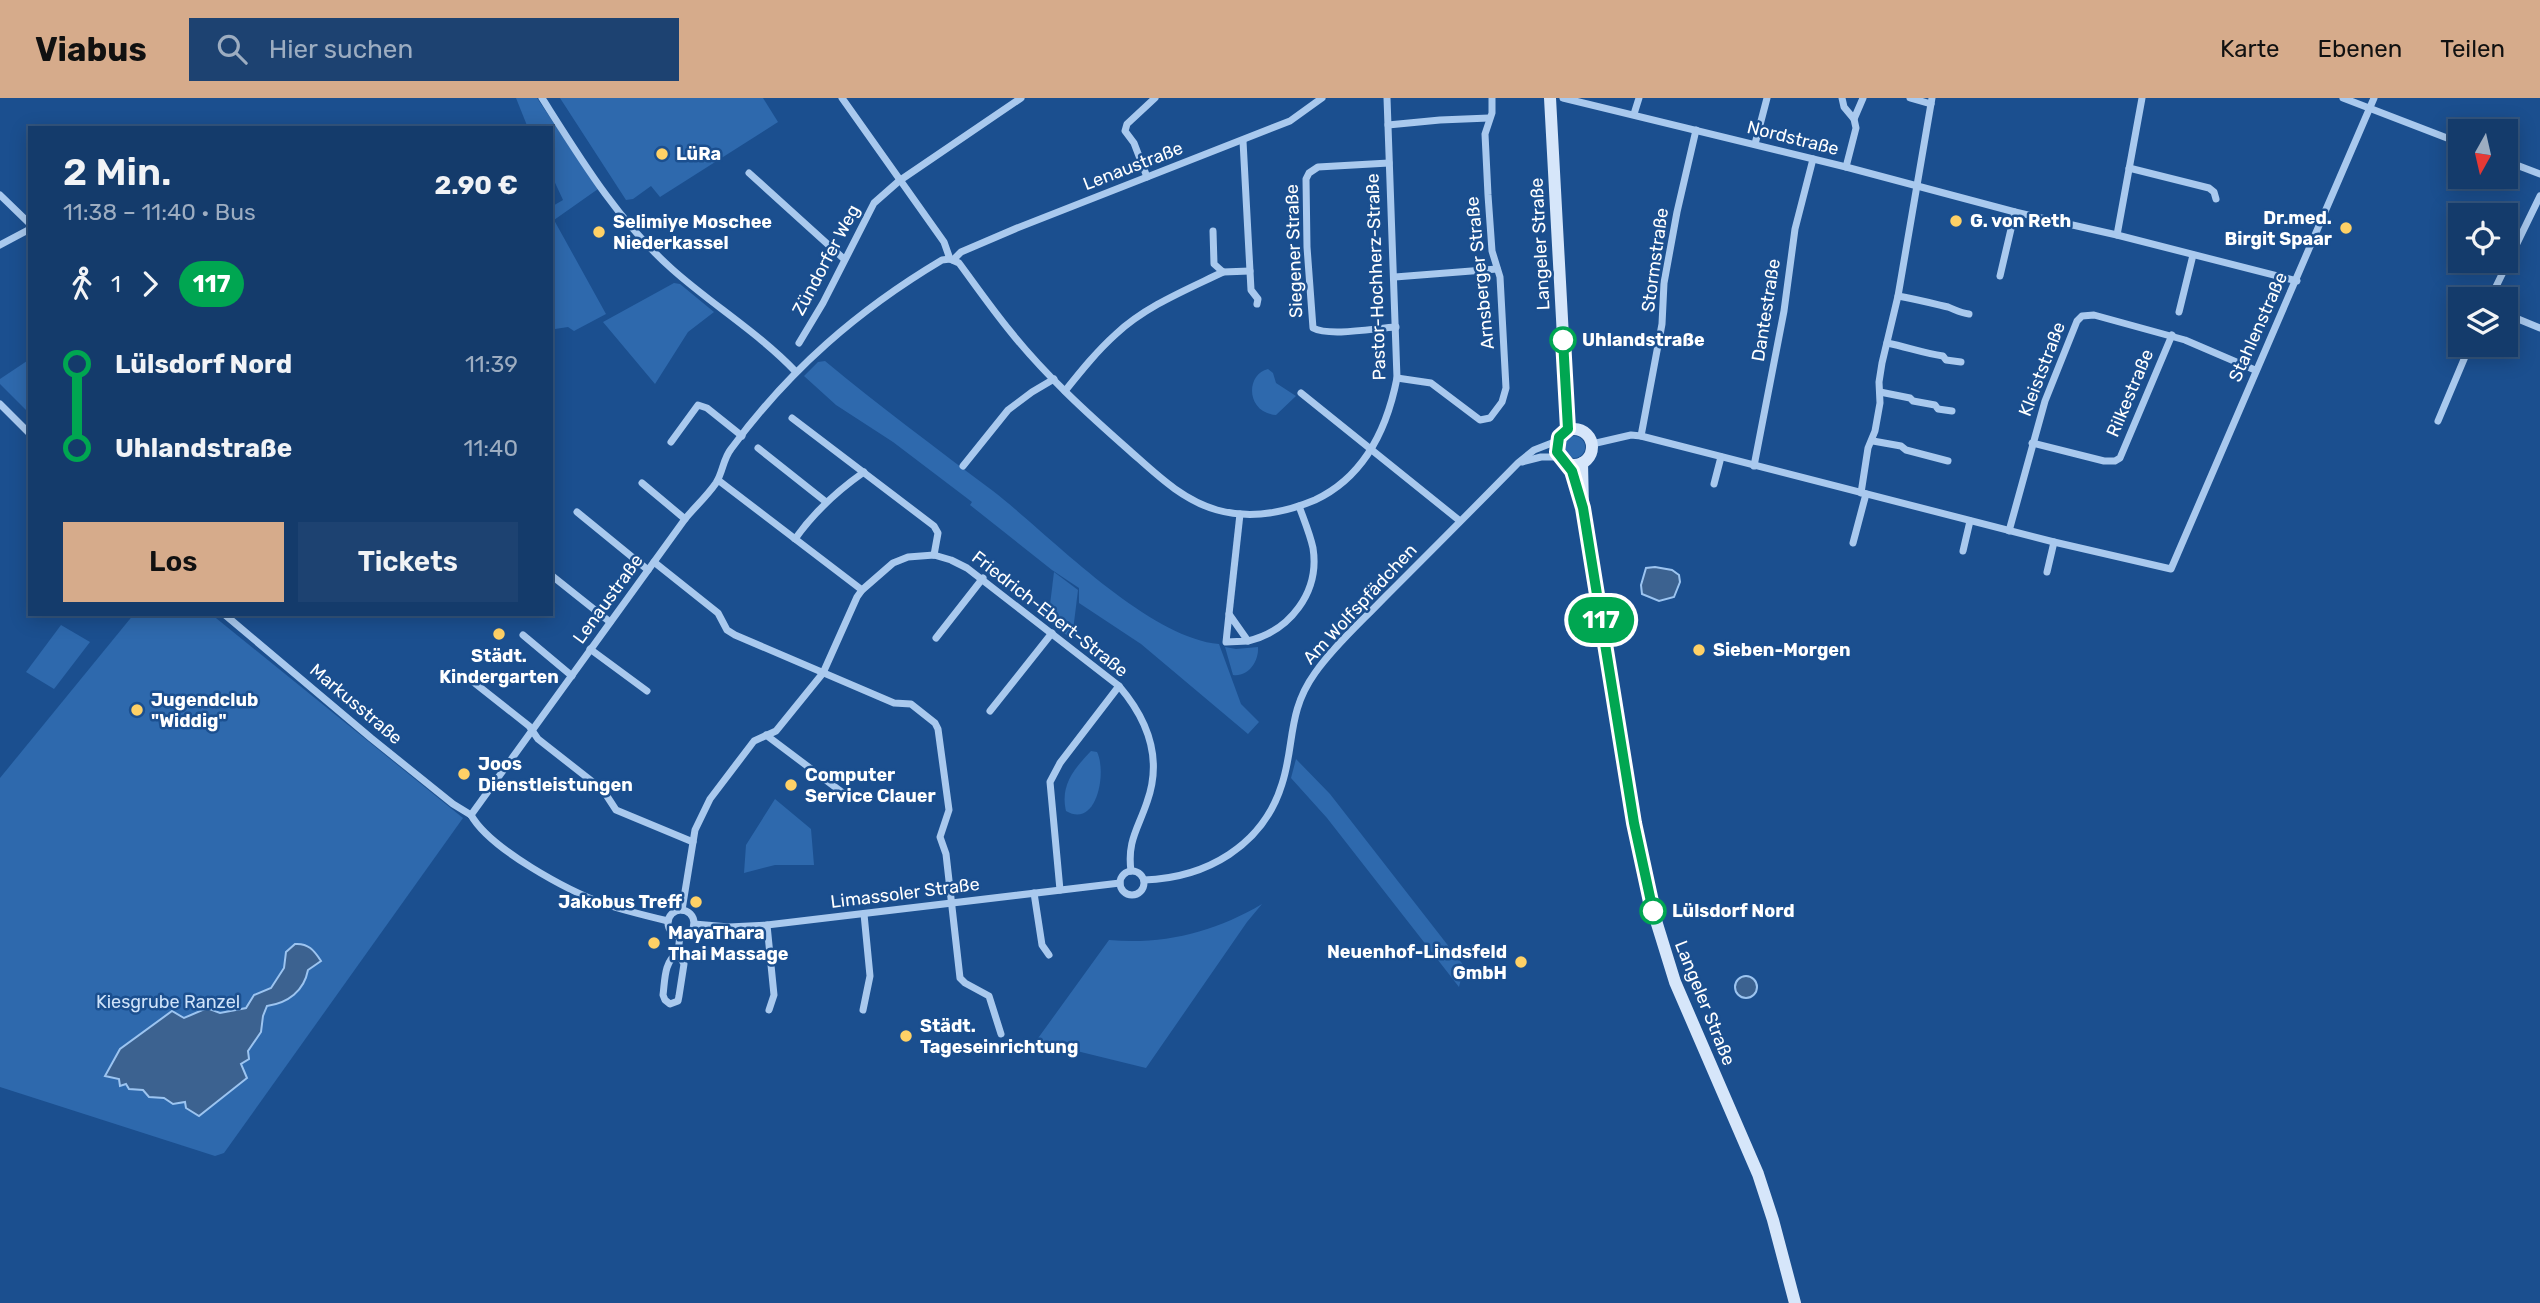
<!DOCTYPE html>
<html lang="de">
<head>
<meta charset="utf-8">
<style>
	:root { --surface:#143b6b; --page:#1d4271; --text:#f1f3f6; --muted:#9dadc1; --line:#33557e; --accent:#d6ab8b }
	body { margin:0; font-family:Rubik,sans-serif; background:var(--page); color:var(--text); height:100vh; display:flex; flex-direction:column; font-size:26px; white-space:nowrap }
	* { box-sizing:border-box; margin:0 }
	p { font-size:23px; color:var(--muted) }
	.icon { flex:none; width:38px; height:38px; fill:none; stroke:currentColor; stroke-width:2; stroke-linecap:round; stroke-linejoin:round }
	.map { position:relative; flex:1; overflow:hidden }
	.details { position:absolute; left:28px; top:28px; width:525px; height:490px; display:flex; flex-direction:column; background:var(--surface); border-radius:0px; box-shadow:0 4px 18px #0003,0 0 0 2px var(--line) }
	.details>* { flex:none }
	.badge { padding:0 14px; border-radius:23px; font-size:24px; line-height:46px }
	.needle { width:46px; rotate:188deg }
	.buttons { position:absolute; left:2448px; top:21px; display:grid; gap:14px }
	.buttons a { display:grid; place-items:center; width:70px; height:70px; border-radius:0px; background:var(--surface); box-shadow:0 4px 18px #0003,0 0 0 2px var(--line); font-size:35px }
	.map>.badge { position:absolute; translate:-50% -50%; box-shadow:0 0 0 4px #fff }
	.legs { display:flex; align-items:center; gap:10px; height:77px; padding:0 35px; font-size:23px }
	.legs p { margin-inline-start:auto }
	.summary { display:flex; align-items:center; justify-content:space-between; height:119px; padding:0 35px }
	h1 { font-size:38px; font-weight:600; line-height:52px }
	.cta { display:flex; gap:14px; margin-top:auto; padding:14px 35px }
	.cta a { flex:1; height:80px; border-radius:0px; background:var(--accent); color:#111; font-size:28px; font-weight:600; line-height:80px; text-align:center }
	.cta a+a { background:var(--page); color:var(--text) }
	ul { padding:0 35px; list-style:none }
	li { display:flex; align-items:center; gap:24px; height:84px; font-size:26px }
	li i { display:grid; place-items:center; width:10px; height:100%; margin:0 9px; background:currentColor }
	li i::after { content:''; width:18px; height:18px; margin:-9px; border:5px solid; border-radius:50%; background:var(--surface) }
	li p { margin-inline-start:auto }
	li:first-child i { background:linear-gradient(#0000 50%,currentColor 0) }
	li:last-child i { background:linear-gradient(currentColor 50%,#0000 0) }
	header { display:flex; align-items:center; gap:42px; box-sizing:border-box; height:98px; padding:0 35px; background:var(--accent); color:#111 }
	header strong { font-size:33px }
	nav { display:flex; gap:38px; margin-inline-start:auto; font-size:24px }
	.search { width:490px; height:63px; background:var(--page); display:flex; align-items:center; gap:18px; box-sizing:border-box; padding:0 24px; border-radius:0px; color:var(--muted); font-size:26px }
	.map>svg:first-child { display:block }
	.green { fill:#2e69ad }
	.water { fill:#3c6290; stroke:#9cc4f0; stroke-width:2 }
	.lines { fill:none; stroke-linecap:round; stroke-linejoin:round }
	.street { stroke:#a9c9ee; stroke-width:7 }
	.secondary { stroke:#d6e6fa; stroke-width:12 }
	.line-1-casing { stroke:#fff; stroke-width:16 }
	.line-1 { stroke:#00a651; stroke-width:10 }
	.poi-dot { fill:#ffd166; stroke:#1b4f8f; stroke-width:2.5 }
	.stop-1-dot { fill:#fff; stroke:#00a651; stroke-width:3.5 }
	.labels { text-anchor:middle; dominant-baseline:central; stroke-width:5; stroke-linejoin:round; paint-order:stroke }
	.street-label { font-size:18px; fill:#fff; stroke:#1b4f8f }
	.poi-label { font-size:18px; font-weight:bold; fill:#fff; stroke:#1b4f8f; text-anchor:start }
	.stop-label { font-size:18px; font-weight:bold; fill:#fff; stroke:#1b4f8f; text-anchor:start }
	.park-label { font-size:18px; fill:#cfe3fa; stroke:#1b4f8f }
</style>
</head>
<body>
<header>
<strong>Viabus</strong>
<div class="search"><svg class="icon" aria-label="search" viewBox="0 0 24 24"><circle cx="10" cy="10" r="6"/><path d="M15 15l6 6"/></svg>Hier suchen</div>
<nav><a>Karte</a><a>Ebenen</a><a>Teilen</a></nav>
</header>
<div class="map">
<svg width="2540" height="1205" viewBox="0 0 2540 1205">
	<rect width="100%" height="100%" fill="#1b4f8f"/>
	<g class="green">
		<path d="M 516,0 L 537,0 L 598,91 L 554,122 L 606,216 L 574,233 L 568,229 L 555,231 L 551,225 L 551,109 L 563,102 L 551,76 L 551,30 L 528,30 Z"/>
		<path d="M 560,0 L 763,0 L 778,24 L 660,99 L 651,88 L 633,101 L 626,102 Z"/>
		<path d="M 674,185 L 680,186 L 714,214 L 688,234 L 655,286 L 603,224 Z"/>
		<path d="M 30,261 L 30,316 L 0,286 L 0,281 Z"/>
		<path d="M 825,263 C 879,308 936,350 993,393 C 1051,438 1146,539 1219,546 L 1241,606 L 1259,624 L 1248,636 L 1141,546 L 1079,505 L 1079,490 L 1052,472 L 970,407 L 972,404 L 893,344 L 836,307 L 804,278 L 818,264 Z"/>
		<path d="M 1268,271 L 1273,275 L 1276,285 L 1296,298 L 1276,317 C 1245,314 1246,276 1268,271 Z"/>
		<circle cx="1574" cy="349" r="11"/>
		<path d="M 1054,474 L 1078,492 L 1072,541 L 1048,523 Z"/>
		<path d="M 134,516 L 211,516 L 463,720 L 224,1055 L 215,1058 L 0,989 L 0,680 Z"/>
		<path d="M 61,527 L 90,544 L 54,591 L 26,574 Z"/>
		<path d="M 1225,549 L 1236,551 L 1258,549 C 1259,564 1248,579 1233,577 Z"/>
		<path d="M 1091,653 L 1097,654 C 1107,674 1097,731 1066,713 C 1060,687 1074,671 1091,653 Z"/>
		<path d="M 1296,661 L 1330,696 L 1464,868 L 1459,889 L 1327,720 L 1291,680 Z"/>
		<path d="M 775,701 L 811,731 L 814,767 L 775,767 L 744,775 L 746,747 Z"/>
		<path d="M 1262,806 L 1247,824 L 1146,970 L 1036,943 L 1109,842 C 1164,847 1215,834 1262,806 Z"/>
	</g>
	<g class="water">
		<path d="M 1655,469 L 1672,472 L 1679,477 L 1680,484 L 1674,499 L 1659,503 L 1642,496 L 1641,487 L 1646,470 Z"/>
		<path d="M 295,846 C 308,845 314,852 321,863 L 308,872 C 304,893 288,905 267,908 L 263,918 L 261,934 L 248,953 L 249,961 L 241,966 L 247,980 L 199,1018 L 186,1010 L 185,1004 L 173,1006 L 164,1000 L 149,999 L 143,992 L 129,991 L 126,986 L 120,988 L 119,981 L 105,978 L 120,951 L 172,913 L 184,920 L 207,910 L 220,915 L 246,910 L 254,897 L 271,890 L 284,870 L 286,854 Z"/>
		<circle cx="1746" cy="889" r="11"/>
	</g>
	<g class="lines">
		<g class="street">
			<path d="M 542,0 C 580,60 618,123 672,171 C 711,206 759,235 796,274"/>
			<path d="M 842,0 L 944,144 L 950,161"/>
			<path d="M 1563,0 L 1846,69 L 2015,114 L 2117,137 L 2297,183"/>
			<path d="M 1842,0 L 1844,9 L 1854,21"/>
			<path d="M 1910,0 L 1931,6"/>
			<path d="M 2343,0 L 2460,45"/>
			<path d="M 1634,16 L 1639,0"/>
			<path d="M 1388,27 L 1440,22 L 1489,20"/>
			<path d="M 1243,43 L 1251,192 L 1258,201 L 1257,206"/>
			<path d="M 1755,46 L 1767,0"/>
			<path d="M 2506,63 L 2540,76"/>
			<path d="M 1389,65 L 1318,69 L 1309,75 L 1306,81 L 1307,149 L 1313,230 C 1330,239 1376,230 1396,229"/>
			<path d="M 1846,69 L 1856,30 L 1854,21 L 1863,0"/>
			<path d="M 2129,70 L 2209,90 L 2214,94 L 2216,101"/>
			<path d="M 749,75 L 844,161"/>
			<path d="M 1147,79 L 1134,45 L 1125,33 L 1127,26 L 1155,0"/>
			<path d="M 0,97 L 30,126"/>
			<path d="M 1213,133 L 1214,166 L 1223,174 L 1250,173"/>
			<path d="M 2117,137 L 2142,0"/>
			<path d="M 0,147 L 30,131"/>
			<path d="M 953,162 L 961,154 L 1017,130 L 1290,23 L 1322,0"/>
			<path d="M 2000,178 L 2015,114"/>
			<path d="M 1395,179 L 1497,171"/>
			<path d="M 1898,198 C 1915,201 1931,205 1948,209 C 1956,212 1960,215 1969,216"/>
			<path d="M 2490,201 L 2540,98"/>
			<path d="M 2179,214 L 2193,157"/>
			<path d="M 2506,216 L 2540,230"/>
			<path d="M 799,245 L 823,205 L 874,105 L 899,83 L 1021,0"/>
			<path d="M 1887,245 C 1907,249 1923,255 1943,258 L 1946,262 L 1961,264"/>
			<path d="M 1397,280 L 1431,285 L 1480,322 L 1490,320 L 1502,304 L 1506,290 L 1500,179 L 1492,153 L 1488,97 L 1485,36 L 1492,15 L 1492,0"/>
			<path d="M 1065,293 C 1081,273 1097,253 1116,236 C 1146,208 1186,192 1223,174"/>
			<path d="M 1880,294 L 1910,300 L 1913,303 L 1935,307 L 1938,311 L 1952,313"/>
			<path d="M 1301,295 L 1460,423"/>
			<path d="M 0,306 L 30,336"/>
			<path d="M 792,320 L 934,428 L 938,435 L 934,457"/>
			<path d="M 2438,323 L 2470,247"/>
			<path d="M 1641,338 L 1662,226 L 1664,185 L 1677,114 L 1696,32"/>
			<path d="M 1873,343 L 1901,348 L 1906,352 L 1948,363"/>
			<path d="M 671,344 L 698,307 L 707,310 L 742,338"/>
			<path d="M 2032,345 L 2104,363 L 2115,363 L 2120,360 L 2172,237"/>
			<path d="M 1592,346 L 1631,337 L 1641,338 L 2054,444 L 2171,471 L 2374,0"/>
			<path d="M 758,350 L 826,404"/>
			<path d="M 1522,364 L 1541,359 L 1559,359"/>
			<path d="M 963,368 L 1008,312 L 1032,294 L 1054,281"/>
			<path d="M 1754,368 L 1784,213 L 1795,131 L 1813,61"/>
			<path d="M 718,382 L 862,492"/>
			<path d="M 642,385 L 685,421"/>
			<path d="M 1714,386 L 1721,359"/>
			<path d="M 1861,395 L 1868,350 L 1875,333 L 1880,305 L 1879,284 L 1882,265 L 1898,198 L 1932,0"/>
			<path d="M 577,414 L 648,472"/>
			<path d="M 2009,433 L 2045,303 L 2077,223 L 2082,218 L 2094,217 L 2185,242 L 2255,272"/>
			<path d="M 795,441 C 814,414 837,393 864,374"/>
			<path d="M 1853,445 L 1866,396"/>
			<path d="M 1963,453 L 1970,423"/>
			<path d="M 654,464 L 718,515 L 727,532 L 735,537 L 894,605 L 911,606 L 935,625 L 938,631 L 949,712 L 940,739 L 946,756 L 960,880 L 965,885 L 989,898 L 1001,936"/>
			<path d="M 2047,474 L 2054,444"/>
			<path d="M 551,477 L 610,524"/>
			<path d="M 224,516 L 371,640 L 453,706 L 471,717"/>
			<path d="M 1229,516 L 1240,416"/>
			<path d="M 1229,516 L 1248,543 L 1226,544 Z"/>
			<path d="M 523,537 L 572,578"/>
			<path d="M 936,540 L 983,480"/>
			<path d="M 1248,543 C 1290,533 1320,494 1313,450 C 1310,436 1304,422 1299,408"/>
			<path d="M 590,551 L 647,593"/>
			<path d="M 467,579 L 529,628 L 538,641 L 603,692 L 616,712 L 693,744"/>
			<path d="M 990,613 L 1052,535"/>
			<path d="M 766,637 L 851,701"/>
			<path d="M 471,717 L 685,421 C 695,409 707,398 716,385 C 723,374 723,361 731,351 C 789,272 858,212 942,162 L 950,161 L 959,165 C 976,188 992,211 1010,233 C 1045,277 1088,316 1130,353 C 1156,376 1182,402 1217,412 C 1249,421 1284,415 1315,402 C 1364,379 1387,331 1397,280 L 1387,0"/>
			<path d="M 471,717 C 490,751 568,793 605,806 C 626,813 647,818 668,823"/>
			<circle cx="1132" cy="785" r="12"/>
			<path d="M 1144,782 C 1206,780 1263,748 1282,686 C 1295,646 1287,614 1315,575 C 1334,548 1360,525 1383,501 C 1428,456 1473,411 1518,365 L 1534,352 L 1557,343"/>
			<path d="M 1060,792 L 1050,684 L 1060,665 L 1119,588"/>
			<path d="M 1034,795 L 1042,847 L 1049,857"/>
			<path d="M 682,812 L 695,732 L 710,701 L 754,643 L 776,633 L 823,575 L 857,499 L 862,492 L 893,465 L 908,459 L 934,457 L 951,462 L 967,470 L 1119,588 C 1148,622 1163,660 1147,704 C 1138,731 1127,743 1131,773"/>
			<circle cx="681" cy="825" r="13"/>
			<path d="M 694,826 L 729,829 L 767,827 L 1120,785"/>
			<path d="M 767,827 L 774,897 L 769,912"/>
			<path d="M 678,855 L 684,866 L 679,898 L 678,903 L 670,906 L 665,902 L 663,897 C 665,882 664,863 678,855 L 680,837"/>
			<path d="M 863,912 L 870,878 L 864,816"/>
		</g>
		<g class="secondary">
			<path d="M 1550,0 L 1568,331"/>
			<circle cx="1574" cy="349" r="18"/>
			<path d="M 1582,365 L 1583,410 L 1630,699 L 1649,800 L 1675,884 L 1758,1076 L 1773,1122 L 1795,1205"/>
		</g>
	</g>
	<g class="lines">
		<g class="line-1-casing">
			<path id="line-1" d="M 1563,242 L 1568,331 L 1559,339 L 1557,354 L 1572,373 L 1583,410 L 1634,725 L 1653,813"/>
		</g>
		<use href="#line-1" class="line-1"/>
	</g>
	<g class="poi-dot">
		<circle cx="662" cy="56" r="7"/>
		<circle cx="1956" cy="123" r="7"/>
		<circle cx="2346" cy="130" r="7"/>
		<circle cx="599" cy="134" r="7"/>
		<circle cx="499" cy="536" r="7"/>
		<circle cx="1699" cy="552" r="7"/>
		<circle cx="137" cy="612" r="7"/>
		<circle cx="464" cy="676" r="7"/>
		<circle cx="791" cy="687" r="7"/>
		<circle cx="696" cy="804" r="7"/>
		<circle cx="654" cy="845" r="7"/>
		<circle cx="1521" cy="864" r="7"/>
		<circle cx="906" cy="938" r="7"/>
	</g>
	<g class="stop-1-dot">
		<circle cx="1563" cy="242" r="12"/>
		<circle cx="1653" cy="813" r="12"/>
	</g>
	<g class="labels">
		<g class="street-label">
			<text transform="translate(1793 40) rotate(14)">Nordstraße</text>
			<text transform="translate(1133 68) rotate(-21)">Lenaustraße</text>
			<text transform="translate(1540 146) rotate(-93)">Langeler Straße</text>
			<text transform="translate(1294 153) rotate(-92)">Siegener Straße</text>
			<text transform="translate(826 162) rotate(-62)">Zündorfer Weg</text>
			<text transform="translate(1655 162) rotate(-82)">Stormstraße</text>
			<text transform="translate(1480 175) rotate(-96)">Arnsberger Straße</text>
			<text transform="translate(1376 179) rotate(-92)">Pastor-Hochherz-Straße</text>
			<text transform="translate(1766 212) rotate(-81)">Dantestraße</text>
			<text transform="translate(2258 229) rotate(-66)">Stahlenstraße</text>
			<text transform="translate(2042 271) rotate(-69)">Kleiststraße</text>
			<text transform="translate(2130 295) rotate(-67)">Rilkestraße</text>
			<text transform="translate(608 501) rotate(-54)">Lenaustraße</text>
			<text transform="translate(1360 506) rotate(-47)">Am Wolfspfädchen</text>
			<text transform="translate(1050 516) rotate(38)">Friedrich-Ebert-Straße</text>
			<text transform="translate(356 606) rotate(40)">Markusstraße</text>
			<text transform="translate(905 795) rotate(-7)">Limassoler Straße</text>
			<text transform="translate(1705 905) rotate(68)">Langeler Straße</text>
		</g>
		<g class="poi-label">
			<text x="676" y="56">LüRa</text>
			<text x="2332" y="120" text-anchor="end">Dr.med.<tspan x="2332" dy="21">Birgit Spaar</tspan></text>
			<text x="1970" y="123">G. von Reth</text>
			<text x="613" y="124">Selimiye Moschee<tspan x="613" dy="21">Niederkassel</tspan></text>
			<text x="1713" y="552">Sieben-Morgen</text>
			<text x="499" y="558" text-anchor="middle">Städt.<tspan x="499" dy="21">Kindergarten</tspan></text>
			<text x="151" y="602">Jugendclub<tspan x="151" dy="21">"Widdig"</tspan></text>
			<text x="478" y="666">Joos<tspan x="478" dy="21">Dienstleistungen</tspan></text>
			<text x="805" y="677">Computer<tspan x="805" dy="21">Service Clauer</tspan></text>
			<text x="682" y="804" text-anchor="end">Jakobus Treff</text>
			<text x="668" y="835">MayaThara<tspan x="668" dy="21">Thai Massage</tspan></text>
			<text x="1507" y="854" text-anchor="end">Neuenhof-Lindsfeld<tspan x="1507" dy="21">GmbH</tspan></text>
			<text x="920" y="928">Städt.<tspan x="920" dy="21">Tageseinrichtung</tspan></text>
		</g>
		<g class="stop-label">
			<text x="1582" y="242">Uhlandstraße</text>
			<text x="1672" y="813">Lülsdorf Nord</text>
		</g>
		<g class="park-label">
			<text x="168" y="904">Kiesgrube Ranzel</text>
		</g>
	</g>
</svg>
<div class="buttons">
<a><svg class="needle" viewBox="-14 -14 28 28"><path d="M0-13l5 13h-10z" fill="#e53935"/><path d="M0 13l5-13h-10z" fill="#9dadc1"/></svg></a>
<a><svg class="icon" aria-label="locate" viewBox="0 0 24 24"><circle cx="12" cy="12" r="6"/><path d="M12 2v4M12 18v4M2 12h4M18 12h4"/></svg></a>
<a><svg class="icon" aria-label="layers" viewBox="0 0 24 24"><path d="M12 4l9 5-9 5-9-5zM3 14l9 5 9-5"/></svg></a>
</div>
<b class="badge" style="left:1601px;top:522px;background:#00a651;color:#fff">117</b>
<section class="details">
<div class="summary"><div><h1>2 Min.</h1><p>11:38 – 11:40 · Bus</p></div><b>2.90 €</b></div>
<div class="legs"><svg class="icon" aria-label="walk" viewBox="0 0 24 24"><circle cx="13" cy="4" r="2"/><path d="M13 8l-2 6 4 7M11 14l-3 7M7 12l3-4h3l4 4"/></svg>1<svg class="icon" aria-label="forward" viewBox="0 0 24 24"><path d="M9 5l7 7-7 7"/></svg><b class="badge" style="background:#00a651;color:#fff">117</b></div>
<ul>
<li><i style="color:#00a651"></i><b>Lülsdorf Nord</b><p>11:39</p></li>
<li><i style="color:#00a651"></i><b>Uhlandstraße</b><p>11:40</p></li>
</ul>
<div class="cta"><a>Los</a><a>Tickets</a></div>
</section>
</div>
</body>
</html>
